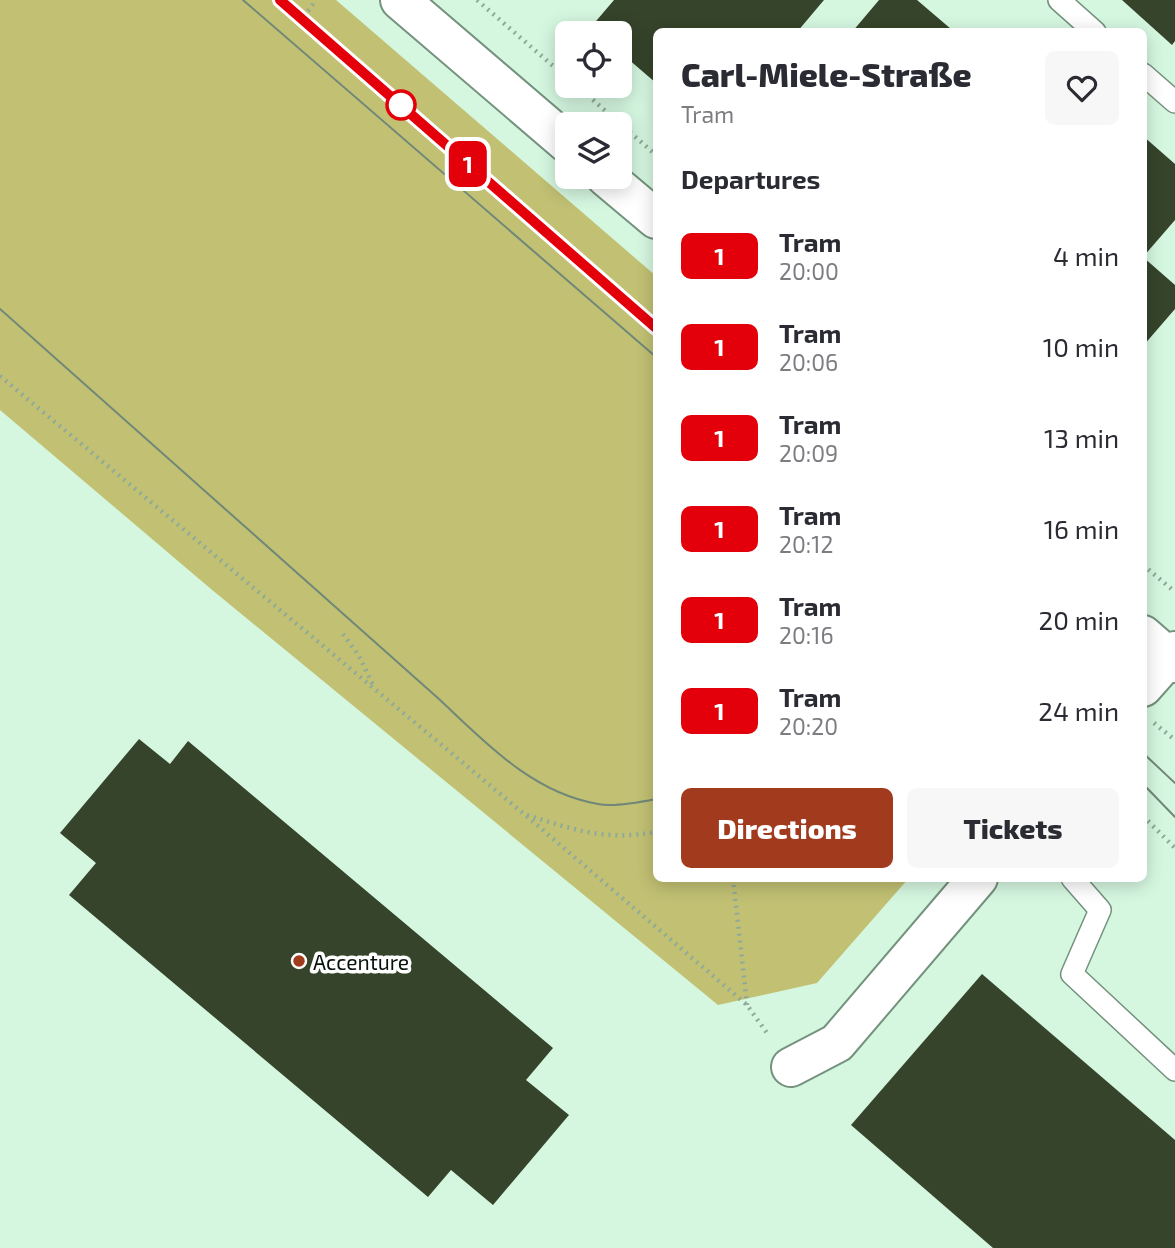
<!DOCTYPE html>
<html lang="en">
<head>
<meta charset="utf-8">
<style>
	:root { --surface:#fff; --page:#f7f7f7; --text:#2b2b33; --muted:#7c7c81; --accent:#a23a1d }
	body { margin:0; font-family:"Exo 2",sans-serif; background:var(--page); color:var(--text); height:100vh; display:flex; flex-direction:column; font-size:26px; white-space:nowrap }
	* { box-sizing:border-box; margin:0 }
	p { font-size:23px; color:var(--muted) }
	.icon { flex:none; width:38px; height:38px; fill:none; stroke:currentColor; stroke-width:2; stroke-linecap:round; stroke-linejoin:round }
	.map { position:relative; flex:1; overflow:hidden }
	.sheet { position:absolute; left:653px; top:28px; width:494px; height:854px; display:flex; flex-direction:column; background:var(--surface); border-radius:10px; box-shadow:0 4px 18px #0003 }
	.sheet>* { flex:none }
	.badge { padding:0 14px; border-radius:10px; font-size:24px; line-height:46px }
	.tools { position:absolute; left:555px; top:21px; display:grid; gap:14px }
	.tools a { display:grid; place-items:center; width:77px; height:77px; border-radius:10px; background:var(--surface); box-shadow:0 4px 18px #0003; font-size:35px }
	.map>.badge { position:absolute; translate:-50% -50%; box-shadow:0 0 0 4px #fff }
	h2 { padding:0 28px; font-size:26px; line-height:63px }
	.round { display:grid; place-items:center; flex:none; width:74px; height:74px; border-radius:10px; background:var(--page) }
	.summary { display:flex; align-items:center; justify-content:space-between; height:119px; padding:0 28px }
	h1 { font-size:33px; font-weight:800; line-height:52px }
	.primary-button { display:flex; gap:14px; margin-top:auto; padding:14px 28px }
	.primary-button a { flex:1; height:80px; border-radius:10px; background:var(--accent); color:#fff; font-size:28px; font-weight:800; line-height:80px; text-align:center }
	.primary-button a+a { background:var(--page); color:var(--text) }
	ul { padding:0; list-style:none }
	li { display:flex; align-items:center; gap:21px; height:91px; padding:0 28px }
	li div { flex:1 }
	li b { display:block; font-size:26px }
	li em { font-style:normal }
	li .badge { min-width:77px; font-weight:700; text-align:center }
	.map>svg:first-child { display:block }
	.green { fill:#c1c073 }
	.building { fill:#36442b }
	.lines { fill:none; stroke-linecap:round; stroke-linejoin:round }
	.lane-casing { stroke:#74927e; stroke-width:24 }
	.street-casing { stroke:#74927e; stroke-width:42 }
	.path { stroke:#90aa99; stroke-width:4.5; stroke-dasharray:2 5; stroke-linecap:butt }
	.lane { stroke:#fff; stroke-width:21 }
	.street { stroke:#fff; stroke-width:38 }
	.tram { stroke:#718878; stroke-width:2 }
	.line-casing { stroke:#fff; stroke-width:16 }
	.line { stroke:#e3000b; stroke-width:10 }
	.stop-dot { fill:#fff; stroke:#e3000b; stroke-width:3.5 }
	.poi-dot { fill:#a23a1d; stroke:#fff; stroke-width:2.5 }
	.labels { text-anchor:middle; dominant-baseline:central; stroke-width:7; stroke-linejoin:round; paint-order:stroke }
	.poi-label { font-size:21px; fill:#07120b; stroke:#fff; text-anchor:start }
</style>
</head>
<body>
<div class="map">
<svg width="1175" height="1248" viewBox="0 0 1175 1248">
	<rect width="100%" height="100%" fill="#d5f7e0"/>
	<path class="green" d="M 0,0 L 336,0 L 656,276 L 656,878 L 908,879 L 817,983 L 718,1005 L 211,589 L 0,410 Z"/>
	<g class="building">
		<path d="M 614,0 L 824,0 L 797,32 L 656,32 L 656,83 L 620,52 L 620,33 L 598,33 L 591,27 Z"/>
		<path d="M 879,0 L 917,0 L 951,29 L 949,32 L 852,32 Z"/>
		<path d="M 1122,0 L 1175,0 L 1175,41 L 1172,45 Z"/>
		<path d="M 1143,136 L 1175,164 L 1175,220 L 1143,257 L 1175,285 L 1175,309 L 1143,346 Z"/>
		<path d="M 139,739 L 170,764 L 188,741 L 553,1048 L 526,1080 L 569,1115 L 493,1205 L 451,1170 L 428,1197 L 69,895 L 96,863 L 60,833 Z"/>
		<path d="M 982,974 L 1175,1140 L 1175,1248 L 993,1248 L 851,1125 Z"/>
	</g>
	<g class="lines">
		<g class="lane-casing">
			<g id="lane">
				<path d="M 1059,0 L 1095,32"/>
				<path d="M 1143,74 L 1175,102"/>
				<path d="M 1072,878 L 1100,910 L 1072,974 L 1175,1070"/>
			</g>
		</g>
		<g class="street-casing">
			<g id="street">
				<path d="M 400,0 L 567,143"/>
				<path d="M 606,177 L 656,219"/>
				<path d="M 1143,635 L 1175,663"/>
				<path d="M 1143,687 L 1175,651"/>
				<path d="M 791,1067 L 837,1043 L 978,878"/>
			</g>
		</g>
		<g class="path">
			<path d="M 477,0 L 567,78"/>
			<path d="M 308,11 L 316,0"/>
			<path d="M 577,86 L 656,155"/>
			<path d="M 0,376 L 523,813 L 747,1005 L 769,1036"/>
			<path d="M 1143,565 L 1175,592"/>
			<path d="M 343,634 L 359,656 L 374,687"/>
			<path d="M 1154,723 L 1175,740"/>
			<path d="M 527,815 C 575,830 604,841 656,832"/>
			<path d="M 1143,816 L 1175,848"/>
			<path d="M 733,878 L 747,1005"/>
		</g>
		<use href="#lane" class="lane"/>
		<use href="#street" class="street"/>
		<g class="tram">
			<path d="M 243,0 L 656,357"/>
			<path d="M 280,0 L 656,328"/>
			<path d="M 0,309 L 439,699 C 485,742 532,793 598,804 C 612,807 641,802 656,799"/>
			<path d="M 1143,753 L 1175,783"/>
			<path d="M 1143,784 L 1175,817"/>
		</g>
	</g>
	<g class="lines">
		<g class="line-casing">
			<path id="line" d="M 280,0 L 656,328"/>
		</g>
		<use href="#line" class="line"/>
	</g>
	<circle class="stop-dot" cx="401" cy="105" r="14"/>
	<circle class="poi-dot" cx="299" cy="961" r="7"/>
	<g class="labels">
		<g class="poi-label">
			<text x="313" y="961">Accenture</text>
		</g>
	</g>
</svg>
<div class="tools">
<a><svg class="icon" aria-label="locate" viewBox="0 0 24 24"><circle cx="12" cy="12" r="6"/><path d="M12 2v4M12 18v4M2 12h4M18 12h4"/></svg></a>
<a><svg class="icon" aria-label="layers" viewBox="0 0 24 24"><path d="M12 4l9 5-9 5-9-5zM3 14l9 5 9-5"/></svg></a>
</div>
<b class="badge" style="left:468px;top:164px;background:#e3000b;color:#fff">1</b>
<section class="sheet">
<div class="summary"><div><h1>Carl-Miele-Straße</h1><p>Tram</p></div><a class="round"><svg class="icon" aria-label="heart" viewBox="0 0 24 24"><path d="M12 20l-8-8c-3-5 5-10 8-4 3-6 11-1 8 4z"/></svg></a></div>
<h2>Departures</h2>
<ul>
<li><span class="badge" style="background:#e3000b;color:#fff">1</span><div><b>Tram</b><p>20:00</p></div><em>4 min</em></li>
<li><span class="badge" style="background:#e3000b;color:#fff">1</span><div><b>Tram</b><p>20:06</p></div><em>10 min</em></li>
<li><span class="badge" style="background:#e3000b;color:#fff">1</span><div><b>Tram</b><p>20:09</p></div><em>13 min</em></li>
<li><span class="badge" style="background:#e3000b;color:#fff">1</span><div><b>Tram</b><p>20:12</p></div><em>16 min</em></li>
<li><span class="badge" style="background:#e3000b;color:#fff">1</span><div><b>Tram</b><p>20:16</p></div><em>20 min</em></li>
<li><span class="badge" style="background:#e3000b;color:#fff">1</span><div><b>Tram</b><p>20:20</p></div><em>24 min</em></li>
</ul>
<div class="primary-button"><a>Directions</a><a>Tickets</a></div>
</section>
</div>
</body>
</html>
